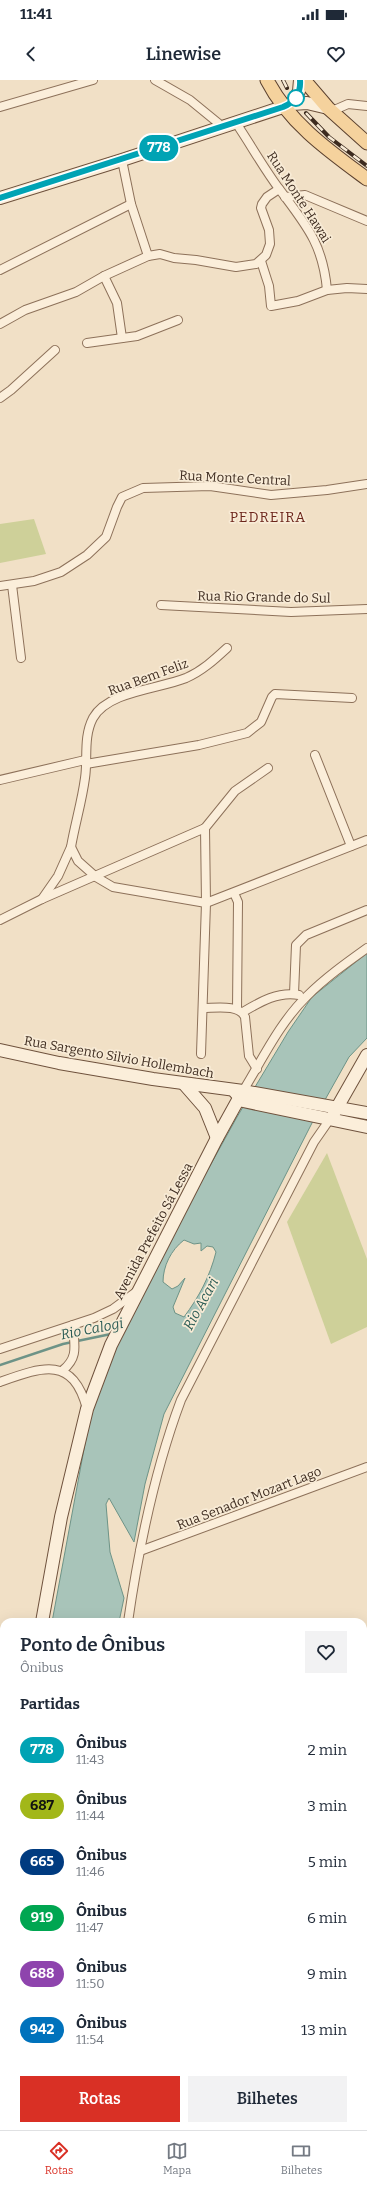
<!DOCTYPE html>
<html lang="pt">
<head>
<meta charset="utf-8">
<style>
	:root { --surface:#fff; --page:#f2f2f3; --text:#1f2937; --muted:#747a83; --line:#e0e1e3; --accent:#d93025 }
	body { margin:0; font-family:Bitter,serif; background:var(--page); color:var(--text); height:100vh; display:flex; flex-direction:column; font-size:15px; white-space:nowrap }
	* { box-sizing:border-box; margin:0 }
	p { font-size:13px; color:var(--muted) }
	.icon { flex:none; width:22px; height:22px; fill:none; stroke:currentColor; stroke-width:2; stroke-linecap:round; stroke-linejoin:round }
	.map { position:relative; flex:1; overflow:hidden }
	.details { position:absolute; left:0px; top:1538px; width:367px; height:512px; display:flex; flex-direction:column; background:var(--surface); border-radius:12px 12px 0 0; box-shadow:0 4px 16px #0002 }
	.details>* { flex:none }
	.badge { padding:0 8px; border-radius:13px; font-size:14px; line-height:26px }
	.map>.badge { position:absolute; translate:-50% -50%; box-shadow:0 0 0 2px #fff }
	h2 { padding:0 20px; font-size:15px; line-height:36px }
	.round { display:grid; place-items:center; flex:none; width:42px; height:42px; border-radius:0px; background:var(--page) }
	.headline { display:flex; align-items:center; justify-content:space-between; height:68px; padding:0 20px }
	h1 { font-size:19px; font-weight:600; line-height:30px }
	.button { display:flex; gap:8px; margin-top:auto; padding:8px 20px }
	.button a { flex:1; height:46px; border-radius:0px; background:var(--accent); color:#fff; font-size:16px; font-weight:600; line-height:46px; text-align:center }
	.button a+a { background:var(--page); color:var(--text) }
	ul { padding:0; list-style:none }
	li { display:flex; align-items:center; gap:12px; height:56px; padding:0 20px }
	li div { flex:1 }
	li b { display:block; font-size:15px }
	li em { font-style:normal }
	li .badge { min-width:44px; font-weight:700; text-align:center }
	.status { display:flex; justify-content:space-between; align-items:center; height:28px; padding:0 20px; background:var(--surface); direction:ltr }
	.status svg { height:11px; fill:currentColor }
	header { display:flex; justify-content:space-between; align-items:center; height:52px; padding:0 20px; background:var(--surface); font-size:18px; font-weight:600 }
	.tabs { display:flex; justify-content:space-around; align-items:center; height:56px; border-top:1px solid var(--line); background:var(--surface); font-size:11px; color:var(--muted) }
	.tabs a { display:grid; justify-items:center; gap:2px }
	.tabs .on { color:var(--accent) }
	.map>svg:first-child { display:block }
	.green { fill:#ced099 }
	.water { fill:#a8c4b9; stroke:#6d9387; fill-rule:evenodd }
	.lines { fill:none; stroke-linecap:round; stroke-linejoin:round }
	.stream { stroke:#6d9387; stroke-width:2.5 }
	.river { stroke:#a8c4b9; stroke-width:14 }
	.street-casing { stroke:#8d715a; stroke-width:10 }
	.secondary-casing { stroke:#6f523d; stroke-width:14 }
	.primary-casing { stroke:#5b402e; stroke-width:15 }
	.highway-casing { stroke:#5b402e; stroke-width:17 }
	.street { stroke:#fbeeda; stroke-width:8 }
	.secondary { stroke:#fbeeda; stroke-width:12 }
	.primary { stroke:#f5d29d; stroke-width:13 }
	.highway { stroke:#e39854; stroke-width:15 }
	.rail-casing { stroke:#3d2b1f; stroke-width:4 }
	.rail { stroke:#f8ebd6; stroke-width:2.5; stroke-dasharray:8; stroke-linecap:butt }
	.line-casing { stroke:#fff; stroke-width:9 }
	.line { stroke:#00a3b4; stroke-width:6 }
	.stop-dot { fill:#fff; stroke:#00a3b4; stroke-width:2 }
	.labels { text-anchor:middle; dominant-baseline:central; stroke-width:3.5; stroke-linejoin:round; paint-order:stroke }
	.street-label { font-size:13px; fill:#3d2b1f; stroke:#f8ebd6 }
	.neighbourhood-label { font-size:14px; letter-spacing:1px; fill:#6c261c; stroke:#f8ebd6 }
	.water-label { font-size:14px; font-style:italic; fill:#2d5d56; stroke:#f8ebd6 }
</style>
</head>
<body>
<div class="status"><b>11:41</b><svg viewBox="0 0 49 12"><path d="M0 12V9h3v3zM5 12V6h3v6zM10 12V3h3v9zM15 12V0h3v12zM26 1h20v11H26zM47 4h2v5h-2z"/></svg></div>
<header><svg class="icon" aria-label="back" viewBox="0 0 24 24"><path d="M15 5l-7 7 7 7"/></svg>Linewise<svg class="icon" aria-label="heart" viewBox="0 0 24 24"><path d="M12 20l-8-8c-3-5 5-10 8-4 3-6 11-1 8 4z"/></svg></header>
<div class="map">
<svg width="367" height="2050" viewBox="0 0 367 2050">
	<rect width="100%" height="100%" fill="#f1e0c6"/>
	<g class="green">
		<path d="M 34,439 L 46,474 L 0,483 L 0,444 Z"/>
		<path d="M 327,1073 L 367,1179 L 367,1247 L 331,1264 L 287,1142 Z"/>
	</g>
	<g class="water">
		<path d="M 367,873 L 367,958 L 349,977 L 312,1043 L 164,1334 L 145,1404 L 134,1462 L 109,1418 L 106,1424 L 110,1472 L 124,1518 L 119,1542 L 52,1542 L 92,1326 L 123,1252 L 165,1167 L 237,1037 L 288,952 L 312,917 ZM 184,1160 L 194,1164 L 201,1163 L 201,1171 L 207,1166 L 213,1167 L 216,1172 C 210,1196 199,1217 184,1237 L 175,1233 L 173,1227 L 185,1198 L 178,1206 L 172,1209 L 163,1202 C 163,1186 171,1170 184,1160 Z"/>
		<path d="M 4,1798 L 4,1866 L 0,1874 L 0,1819 Z"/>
	</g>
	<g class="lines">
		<path class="stream" d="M 0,1285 L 63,1264 L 111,1254"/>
		<path class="river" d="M 363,1652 L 367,1654"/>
		<g class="street-casing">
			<g id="street">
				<path d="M 155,0 L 190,20 L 223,47"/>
				<path d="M 0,27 L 93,0"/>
				<path d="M 332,31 L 348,24 L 367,26"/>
				<path d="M 236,43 C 251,65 264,89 280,110 C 306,145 323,164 327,210"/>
				<path d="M 122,80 L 131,124 L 148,176"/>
				<path d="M 285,117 L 305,115 L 367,141"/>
				<path d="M 261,181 L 269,206 L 271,226 L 298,221 L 327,210 L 347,208 L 367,209"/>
				<path d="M 0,190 L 131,124"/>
				<path d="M 104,196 L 117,223 L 122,258"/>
				<path d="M 0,244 L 25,230 L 76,212 L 104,196 L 148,176 L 160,174 L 174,178 L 196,180 L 236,187 L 256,184 L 266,175 L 270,164 L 269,150 L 261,128 L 262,124 L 267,117 L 279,109"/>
				<path d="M 87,263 L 137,256 L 178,240"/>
				<path d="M 0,318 L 11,310 L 55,270"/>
				<path d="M 12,505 L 21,578"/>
				<path d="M 0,506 L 34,501 L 61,492 L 87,475 L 106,457 L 117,427 L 122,417 L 143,408 L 210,406 L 271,415 L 327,410 L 367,404"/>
				<path d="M 161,525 L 291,532 L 367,529"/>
				<path d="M 315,675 L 351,766"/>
				<path d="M 86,684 L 199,665 L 247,653 L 261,642 L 272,617 L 275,614 L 352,618"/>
				<path d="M 0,700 L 85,680"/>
				<path d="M 71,767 C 75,744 82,721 85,698 C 88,679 83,657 93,638 C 108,611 159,609 186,598 C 202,591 214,580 227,568"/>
				<path d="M 234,813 L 238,822 L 237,929"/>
				<path d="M 42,819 L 58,796 L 71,767 L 78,781 L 96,797 L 113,807 L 206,823 L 367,760"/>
				<path d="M 0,840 L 42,819 L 205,748 L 235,711 L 268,688"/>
				<path d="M 294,914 L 296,865 L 306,855 L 367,830"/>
				<path d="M 203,928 C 216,928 239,924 245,937 L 249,976 L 257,989"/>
				<path d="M 243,932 C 260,922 278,911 299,915"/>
				<path d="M 201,974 L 206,823 L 205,748"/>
				<path d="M 243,1011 C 262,980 280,942 307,916 C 325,898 346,883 367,868"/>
				<path d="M 0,1269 L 94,1238 L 113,1229 L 136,1212"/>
				<path d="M 63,1290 C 79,1277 74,1265 73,1245"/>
				<path d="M 0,1302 C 42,1287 73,1275 87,1329"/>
				<path d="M 140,1471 L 367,1387"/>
				<path d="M 128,1542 C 139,1466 154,1392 181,1320 L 314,1062 L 330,1039"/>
			</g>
		</g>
		<g class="secondary-casing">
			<g id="secondary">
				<path d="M 292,24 L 299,11 L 300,0"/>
				<path d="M 0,118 L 122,80 L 292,24 L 307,23 L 328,28"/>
				<path d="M 0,970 L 59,983 L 153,999 L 243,1011 L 367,1033"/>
				<path d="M 184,1004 L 205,1028 L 217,1058"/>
				<path d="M 235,1012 L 243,1021 L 367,1047"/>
				<path d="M 334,1033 L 367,975"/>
				<path d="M 42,1542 L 61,1437 L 87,1329 L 111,1265 L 217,1058 L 243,1011"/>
				<path d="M 0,1766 L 4,1743"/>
				<path d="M 56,2050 L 61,2046"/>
			</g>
		</g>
		<g class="primary-casing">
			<g id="primary">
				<path d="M 267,0 C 289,43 329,71 367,99"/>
				<path d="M 304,0 L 328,28 L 367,63"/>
				<path d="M 363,1855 L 367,1853"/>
				<path d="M 0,2000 L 4,1998"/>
				<path d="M 15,2050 L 22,2046"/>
			</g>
		</g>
		<g class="highway-casing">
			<g id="highway">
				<path d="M 363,1864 L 367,1863"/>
				<path d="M 363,1886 L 367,1884"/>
				<path d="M 0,2014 L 4,2012"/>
				<path d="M 0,2043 L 4,2041"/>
			</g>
		</g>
		<use href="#street" class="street"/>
		<use href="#secondary" class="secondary"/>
		<use href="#primary" class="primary"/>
		<use href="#highway" class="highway"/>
		<g class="rail-casing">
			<g id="rail">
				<path d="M 283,0 L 287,8"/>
				<path d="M 306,33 L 329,57 L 367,86"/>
			</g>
		</g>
		<use href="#rail" class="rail"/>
	</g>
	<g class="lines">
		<g class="line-casing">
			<path id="line" d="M 0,118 L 283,27 C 295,22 301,14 300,0"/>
		</g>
		<use href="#line" class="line"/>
	</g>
	<circle class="stop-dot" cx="296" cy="18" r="8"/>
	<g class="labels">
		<g class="street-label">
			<text transform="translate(299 117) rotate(57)">Rua Monte Hawai</text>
			<text transform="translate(235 398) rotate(3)">Rua Monte Central</text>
			<text transform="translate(264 517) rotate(1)">Rua Rio Grande do Sul</text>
			<text transform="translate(148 597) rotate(-20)">Rua Bem Feliz</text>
			<text transform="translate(119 977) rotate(10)">Rua Sargento Silvio Hollembach</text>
			<text transform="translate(153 1151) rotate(-62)">Avenida Prefeito Sá Lessa</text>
			<text transform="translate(249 1418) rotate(-21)">Rua Senador Mozart Lago</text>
		</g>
		<g class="neighbourhood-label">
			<text x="268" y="437">PEDREIRA</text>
		</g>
		<g class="water-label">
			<text transform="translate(201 1224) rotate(-61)">Rio Acari</text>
			<text transform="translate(92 1249) rotate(-11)">Rio Calogi</text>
		</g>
	</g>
</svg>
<b class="badge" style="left:159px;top:68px;background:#00a3b4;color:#fff">778</b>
<section class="details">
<div class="headline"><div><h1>Ponto de Ônibus</h1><p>Ônibus</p></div><a class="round"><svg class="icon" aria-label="heart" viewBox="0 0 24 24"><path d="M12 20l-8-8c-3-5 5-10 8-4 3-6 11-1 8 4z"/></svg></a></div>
<h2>Partidas</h2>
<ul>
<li><span class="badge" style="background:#00a3b4;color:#fff">778</span><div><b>Ônibus</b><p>11:43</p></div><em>2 min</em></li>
<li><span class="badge" style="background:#a2b719;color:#111">687</span><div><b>Ônibus</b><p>11:44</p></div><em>3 min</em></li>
<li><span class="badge" style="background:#003b80;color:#fff">665</span><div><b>Ônibus</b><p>11:46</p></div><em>5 min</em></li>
<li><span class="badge" style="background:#00a651;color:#fff">919</span><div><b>Ônibus</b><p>11:47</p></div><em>6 min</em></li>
<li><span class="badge" style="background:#8e44ad;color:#fff">688</span><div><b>Ônibus</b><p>11:50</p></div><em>9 min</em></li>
<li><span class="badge" style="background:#0072bc;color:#fff">942</span><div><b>Ônibus</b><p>11:54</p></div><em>13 min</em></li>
</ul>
<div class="button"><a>Rotas</a><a>Bilhetes</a></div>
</section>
</div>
<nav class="tabs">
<a class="on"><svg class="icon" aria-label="directions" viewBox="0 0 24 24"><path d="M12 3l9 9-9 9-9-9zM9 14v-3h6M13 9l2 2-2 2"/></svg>Rotas</a>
<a><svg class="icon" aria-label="map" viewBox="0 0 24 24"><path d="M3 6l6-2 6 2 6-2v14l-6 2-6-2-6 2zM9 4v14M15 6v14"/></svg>Mapa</a>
<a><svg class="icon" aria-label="tickets" viewBox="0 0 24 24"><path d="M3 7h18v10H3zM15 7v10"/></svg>Bilhetes</a>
</nav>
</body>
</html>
